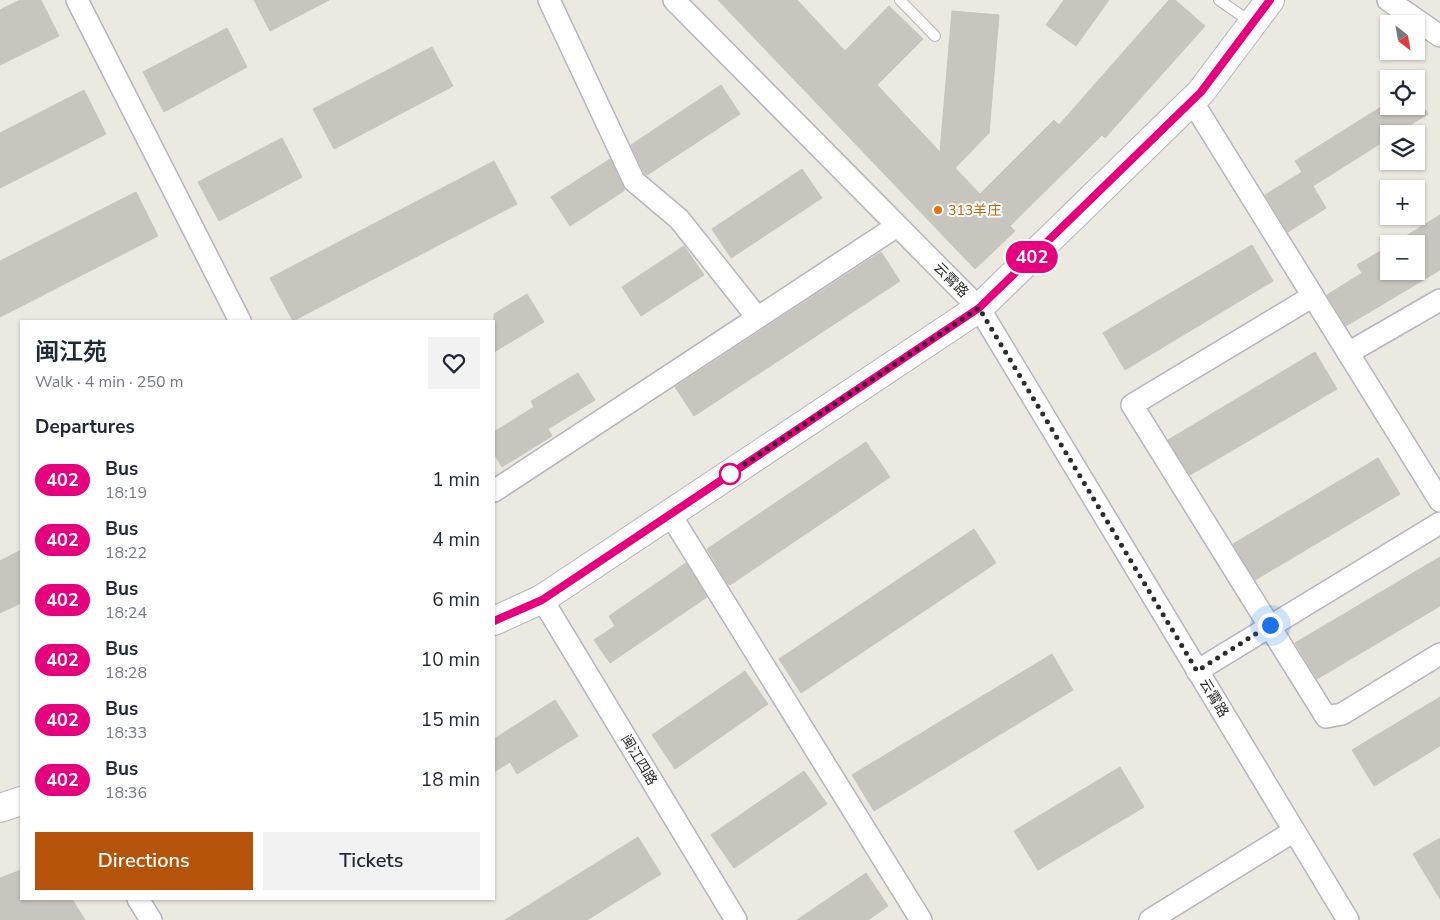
<!DOCTYPE html>
<html lang="en">
<head>
<meta charset="utf-8">
<style>
	:root { --surface:#fff; --page:#f2f2f3; --text:#1f2937; --muted:#747a83; --accent:#b45309 }
	body { margin:0; font-family:"Nunito Sans","Noto Sans SC",sans-serif; background:var(--page); color:var(--text); height:100vh; display:flex; flex-direction:column; font-size:19px; white-space:nowrap }
	* { box-sizing:border-box; margin:0 }
	p { font-size:16px; color:var(--muted) }
	.icon { flex:none; width:28px; height:28px; fill:none; stroke:currentColor; stroke-width:2; stroke-linecap:round; stroke-linejoin:round }
	.map { position:relative; flex:1; overflow:hidden }
	.sheet { position:absolute; left:20px; top:320px; width:475px; height:580px; display:flex; flex-direction:column; background:var(--surface); border-radius:0px; box-shadow:0 1px 4px #0004 }
	.sheet>* { flex:none }
	.badge { padding:0 10px; border-radius:16px; font-size:18px; line-height:32px }
	.needle { width:32px; rotate:149deg }
	.tools { position:absolute; left:1380px; top:15px; display:grid; gap:10px }
	.tools a { display:grid; place-items:center; width:45px; height:45px; border-radius:0px; background:var(--surface); box-shadow:0 1px 4px #0004; font-size:25px }
	.you { position:absolute; width:25px; height:25px; margin:-12px; border:4px solid #fff; border-radius:50%; background:#1a73e8; box-shadow:0 0 0 8px #1a73e833 }
	.map>.badge { position:absolute; translate:-50% -50%; box-shadow:0 0 0 2px #fff }
	h2 { padding:0 15px; font-size:19px; line-height:45px }
	.round { display:grid; place-items:center; flex:none; width:52px; height:52px; border-radius:0px; background:var(--page) }
	.summary { display:flex; align-items:center; justify-content:space-between; height:85px; padding:0 15px }
	h1 { font-size:24px; font-weight:600; line-height:38px }
	.button { display:flex; gap:10px; margin-top:auto; padding:10px 15px }
	.button a { flex:1; height:58px; border-radius:0px; background:var(--accent); color:#fff; font-size:20px; font-weight:600; line-height:58px; text-align:center }
	.button a+a { background:var(--page); color:var(--text) }
	ul { padding:0; list-style:none }
	li { display:flex; align-items:center; gap:15px; height:60px; padding:0 15px }
	li div { flex:1 }
	li b { display:block; font-size:19px }
	li em { font-style:normal }
	li .badge { min-width:55px; font-weight:700; text-align:center }
	.map>svg:first-child { display:block }
	.building { fill:#c8c5bf; stroke:#c8c4ba }
	.lines { fill:none; stroke-linecap:round; stroke-linejoin:round }
	.lane-casing { stroke:#b4b5be; stroke-width:12 }
	.street-casing { stroke:#b4b5be; stroke-width:24 }
	.secondary-casing { stroke:#b4b5be; stroke-width:30 }
	.lane { stroke:#fff; stroke-width:10 }
	.street { stroke:#fff; stroke-width:21 }
	.secondary { stroke:#fff; stroke-width:28 }
	.line-casing { stroke:#fff; stroke-width:11 }
	.line { stroke:#e6007e; stroke-width:8 }
	.walk { stroke:#2c2c2c; stroke-width:5; stroke-dasharray:0 9 }
	.food-dot { fill:#e8710a; stroke:#fff; stroke-width:2 }
	.stop-dot { fill:#fff; stroke:#e6007e; stroke-width:2.5 }
	.labels { text-anchor:middle; dominant-baseline:central; stroke-width:4; stroke-linejoin:round; paint-order:stroke }
	.food-label { font-size:14px; fill:#c56008; stroke:#fff; text-anchor:start }
	.street-label { font-size:14px; fill:#2c2c2c; stroke:#fff }
</style>
</head>
<body>
<div class="map">
<svg width="1440" height="920" viewBox="0 0 1440 920">
	<rect width="100%" height="100%" fill="#ece9e1"/>
	<g class="building">
		<path d="M 20,0 L 41,0 L 59,36 L 0,65 L 0,10 Z"/>
		<path d="M 254,0 L 329,0 L 270,31 Z"/>
		<path d="M 718,0 L 797,0 L 845,51 L 889,6 L 923,39 L 877,85 L 940,152 L 952,11 L 999,15 L 989,133 L 955,168 L 980,194 L 1054,120 L 1059,125 L 1169,0 L 1175,0 L 1205,26 L 1105,138 L 1102,135 L 1010,226 L 1015,231 L 975,269 Z"/>
		<path d="M 1064,0 L 1109,0 L 1076,46 L 1046,25 Z"/>
		<path d="M 227,28 L 247,67 L 164,112 L 143,72 Z"/>
		<path d="M 432,47 L 453,86 L 334,149 L 313,109 Z"/>
		<path d="M 721,85 L 740,114 L 647,175 L 644,173 L 631,145 Z"/>
		<path d="M 84,90 L 106,134 L 0,188 L 0,133 Z"/>
		<path d="M 1416,95 L 1428,114 L 1396,134 L 1389,134 L 1389,138 L 1313,186 L 1326,208 L 1288,232 L 1265,195 L 1302,172 L 1295,161 L 1389,102 L 1389,106 L 1416,106 Z"/>
		<path d="M 282,138 L 302,177 L 219,221 L 198,182 Z"/>
		<path d="M 610,159 L 625,190 L 570,226 L 551,197 Z"/>
		<path d="M 494,161 L 517,204 L 293,321 L 270,278 Z"/>
		<path d="M 802,169 L 822,198 L 731,258 L 712,229 Z"/>
		<path d="M 136,192 L 158,236 L 0,317 L 0,261 Z"/>
		<path d="M 1440,215 L 1440,270 L 1346,326 L 1327,295 L 1362,273 L 1357,265 L 1389,246 L 1389,271 L 1416,271 L 1416,244 L 1393,244 Z"/>
		<path d="M 1252,245 L 1273,281 L 1125,370 L 1103,333 Z"/>
		<path d="M 684,246 L 704,275 L 641,316 L 622,287 Z"/>
		<path d="M 881,252 L 900,281 L 694,416 L 675,387 Z"/>
		<path d="M 527,294 L 544,322 L 494,352 L 494,314 Z"/>
		<path d="M 1315,352 L 1337,389 L 1190,475 L 1168,440 Z"/>
		<path d="M 578,373 L 595,400 L 548,429 L 552,436 L 502,467 L 494,453 L 494,432 L 534,407 L 531,401 Z"/>
		<path d="M 866,442 L 890,477 L 730,585 L 727,583 L 707,549 Z"/>
		<path d="M 1378,458 L 1400,494 L 1255,580 L 1233,544 Z"/>
		<path d="M 974,529 L 996,563 L 801,693 L 779,659 Z"/>
		<path d="M 21,550 L 21,603 L 0,613 L 0,561 Z"/>
		<path d="M 1440,557 L 1440,606 L 1317,679 L 1295,643 Z"/>
		<path d="M 686,563 L 707,597 L 610,663 L 594,640 L 615,626 L 609,616 Z"/>
		<path d="M 1052,654 L 1073,690 L 874,811 L 852,775 Z"/>
		<path d="M 745,671 L 768,704 L 675,769 L 652,735 Z"/>
		<path d="M 1440,697 L 1440,746 L 1374,786 L 1352,750 Z"/>
		<path d="M 555,700 L 578,736 L 517,774 L 510,762 L 494,772 L 494,739 Z"/>
		<path d="M 1120,767 L 1144,807 L 1038,870 L 1014,831 Z"/>
		<path d="M 804,771 L 827,804 L 734,868 L 711,835 Z"/>
		<path d="M 638,837 L 661,874 L 587,920 L 505,920 Z"/>
		<path d="M 1440,838 L 1440,899 L 1413,854 Z"/>
		<path d="M 21,870 L 21,899 L 72,899 L 85,920 L 0,920 L 0,878 Z"/>
		<path d="M 866,873 L 888,906 L 868,920 L 797,920 Z"/>
	</g>
	<g class="lines">
		<g class="lane-casing">
			<g id="lane">
				<path d="M 900,0 L 935,36"/>
				<path d="M 1219,0 L 1252,23"/>
			</g>
		</g>
		<g class="street-casing">
			<g id="street">
				<path d="M 77,0 L 240,321"/>
				<path d="M 549,0 L 634,181 L 679,219 L 757,317"/>
				<path d="M 674,0 L 979,308 L 1348,920"/>
				<path d="M 1388,0 L 1440,36"/>
				<path d="M 1192,101 L 1440,501"/>
				<path d="M 1313,296 L 1132,405 L 1326,717 L 1342,714 L 1440,654"/>
				<path d="M 1348,353 L 1440,300"/>
				<path d="M 494,491 L 897,226"/>
				<path d="M 670,514 L 921,920"/>
				<path d="M 542,599 L 736,920"/>
				<path d="M 1197,671 L 1440,523"/>
				<path d="M 138,899 L 151,920"/>
				<path d="M 1150,920 L 1294,831"/>
			</g>
		</g>
		<g class="secondary-casing">
			<g id="secondary">
				<path d="M 494,621 L 542,599 L 979,308 L 1201,92 L 1270,0"/>
				<path d="M 0,808 L 21,801"/>
			</g>
		</g>
		<use href="#lane" class="lane"/>
		<use href="#street" class="street"/>
		<use href="#secondary" class="secondary"/>
	</g>
	<g class="lines">
		<g class="line-casing">
			<path id="line" d="M 494,621 L 542,600 L 979,308 L 1201,92 L 1270,0"/>
		</g>
		<use href="#line" class="line"/>
		<path class="walk" d="M 730,474 L 979,308 L 1197,671 L 1270,625"/>
	</g>
	<circle class="food-dot" cx="938" cy="210" r="5"/>
	<circle class="stop-dot" cx="730" cy="474" r="10"/>
	<g class="labels">
		<g class="food-label">
			<text x="948" y="210">313羊庄</text>
		</g>
		<g class="street-label">
			<text transform="translate(951 280) rotate(45)">云霄路</text>
			<text transform="translate(1214 698) rotate(59)">云霄路</text>
			<text transform="translate(639 760) rotate(59)">闽江四路</text>
		</g>
	</g>
</svg>
<div class="tools">
<a><svg class="needle" viewBox="-14 -14 28 28"><path d="M0-13l5 13h-10z" fill="#e53935"/><path d="M0 13l5-13h-10z" fill="#747a83"/></svg></a>
<a><svg class="icon" aria-label="locate" viewBox="0 0 24 24"><circle cx="12" cy="12" r="6"/><path d="M12 2v4M12 18v4M2 12h4M18 12h4"/></svg></a>
<a><svg class="icon" aria-label="layers" viewBox="0 0 24 24"><path d="M12 4l9 5-9 5-9-5zM3 14l9 5 9-5"/></svg></a>
<a>+</a>
<a>−</a>
</div>
<div class="you" style="left:1270px;top:625px"></div>
<b class="badge" style="left:1032px;top:257px;background:#e6007e;color:#fff">402</b>
<section class="sheet">
<div class="summary"><div><h1>闽江苑</h1><p>Walk · 4 min · 250 m</p></div><a class="round"><svg class="icon" aria-label="heart" viewBox="0 0 24 24"><path d="M12 20l-8-8c-3-5 5-10 8-4 3-6 11-1 8 4z"/></svg></a></div>
<h2>Departures</h2>
<ul>
<li><span class="badge" style="background:#e6007e;color:#fff">402</span><div><b>Bus</b><p>18:19</p></div><em>1 min</em></li>
<li><span class="badge" style="background:#e6007e;color:#fff">402</span><div><b>Bus</b><p>18:22</p></div><em>4 min</em></li>
<li><span class="badge" style="background:#e6007e;color:#fff">402</span><div><b>Bus</b><p>18:24</p></div><em>6 min</em></li>
<li><span class="badge" style="background:#e6007e;color:#fff">402</span><div><b>Bus</b><p>18:28</p></div><em>10 min</em></li>
<li><span class="badge" style="background:#e6007e;color:#fff">402</span><div><b>Bus</b><p>18:33</p></div><em>15 min</em></li>
<li><span class="badge" style="background:#e6007e;color:#fff">402</span><div><b>Bus</b><p>18:36</p></div><em>18 min</em></li>
</ul>
<div class="button"><a>Directions</a><a>Tickets</a></div>
</section>
</div>
</body>
</html>
